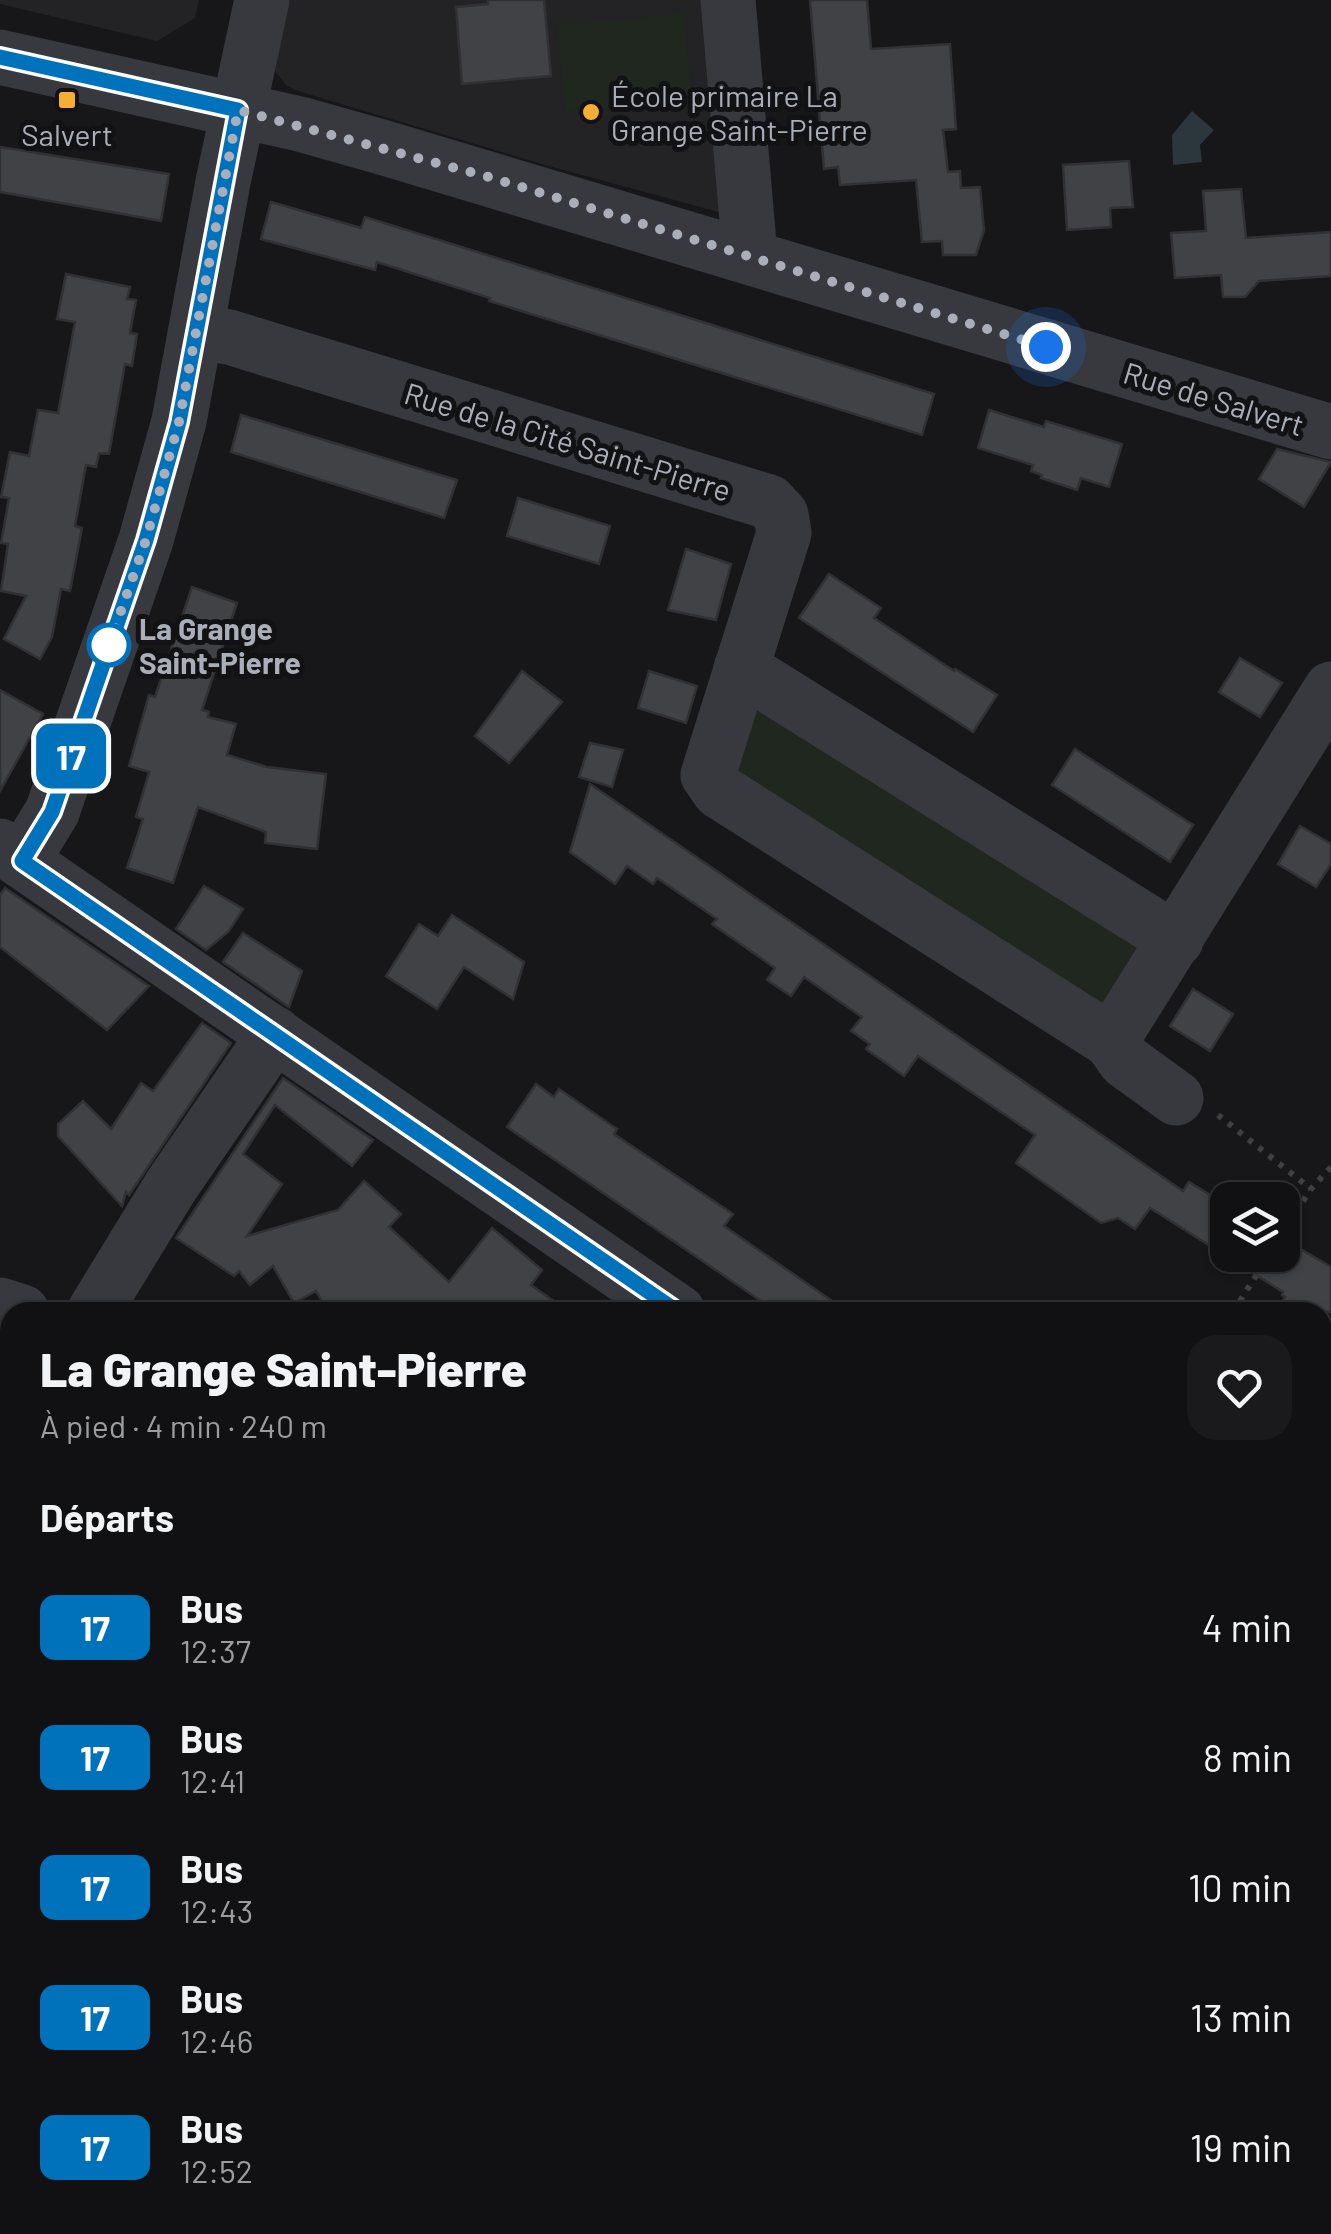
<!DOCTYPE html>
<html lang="fr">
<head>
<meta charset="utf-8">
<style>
	:root { --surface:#111113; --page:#1a1a1c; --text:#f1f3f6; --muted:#9c9da0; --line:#303133 }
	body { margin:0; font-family:Barlow,sans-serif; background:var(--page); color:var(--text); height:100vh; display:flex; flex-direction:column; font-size:38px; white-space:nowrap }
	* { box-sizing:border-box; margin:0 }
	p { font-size:32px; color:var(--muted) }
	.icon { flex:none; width:55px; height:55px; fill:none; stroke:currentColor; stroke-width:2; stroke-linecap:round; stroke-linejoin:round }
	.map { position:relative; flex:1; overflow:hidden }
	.details { position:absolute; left:0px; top:1302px; width:1332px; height:932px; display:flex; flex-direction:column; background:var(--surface); border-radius:30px 30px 0 0; box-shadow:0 2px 8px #0004,0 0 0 2px var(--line) }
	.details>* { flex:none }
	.badge { padding:0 20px; border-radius:15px; font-size:35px; line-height:65px }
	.buttons { position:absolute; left:1210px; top:1182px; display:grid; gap:20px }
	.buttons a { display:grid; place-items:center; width:90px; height:90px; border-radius:20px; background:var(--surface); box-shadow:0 2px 8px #0004,0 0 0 2px var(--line); font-size:50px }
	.you { position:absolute; width:50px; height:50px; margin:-25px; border:8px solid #fff; border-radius:50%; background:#1a73e8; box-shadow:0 0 0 15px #1a73e833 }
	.map>.badge { position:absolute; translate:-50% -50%; box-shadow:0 0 0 5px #fff }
	h2 { padding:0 40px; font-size:38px; line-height:90px }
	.round { display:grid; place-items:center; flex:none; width:105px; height:105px; border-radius:30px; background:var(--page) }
	.headline { display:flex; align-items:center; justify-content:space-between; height:170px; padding:0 40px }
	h1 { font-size:48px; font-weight:800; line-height:75px }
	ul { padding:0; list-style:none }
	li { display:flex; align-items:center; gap:30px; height:130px; padding:0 40px }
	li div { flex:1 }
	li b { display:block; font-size:38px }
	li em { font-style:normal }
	li .badge { min-width:110px; font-weight:700; text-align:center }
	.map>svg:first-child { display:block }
	.built { fill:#232326 }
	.green { fill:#1f271f }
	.water { fill:#2c363d }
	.building { fill:#414246; stroke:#313135; stroke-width:2.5 }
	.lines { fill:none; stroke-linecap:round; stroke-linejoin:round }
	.path { stroke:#3e4045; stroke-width:6; stroke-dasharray:5 8; stroke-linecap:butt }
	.minor { stroke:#38393e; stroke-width:55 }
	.line-casing { stroke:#fff; stroke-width:22 }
	.line { stroke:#0072bc; stroke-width:15 }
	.walk { stroke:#a9aeb9; stroke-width:10; stroke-dasharray:0 18 }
	.poi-dot { fill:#f5ad33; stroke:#121214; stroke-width:4 }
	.stop-dot { fill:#fff; stroke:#0072bc; stroke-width:5 }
	.labels { text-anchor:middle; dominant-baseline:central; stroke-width:10; stroke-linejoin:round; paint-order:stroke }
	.poi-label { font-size:30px; fill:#a9aeb9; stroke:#121214; text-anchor:start }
	.street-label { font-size:30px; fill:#a9aeb9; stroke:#121214 }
	.stop-label { font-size:30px; font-weight:bold; fill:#a9aeb9; stroke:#121214; text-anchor:start }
</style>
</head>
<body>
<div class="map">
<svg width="1331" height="2234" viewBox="0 0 1331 2234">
	<rect width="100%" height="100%" fill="#171719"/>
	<g class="built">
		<path d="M 0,0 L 199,0 L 195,18 L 157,41 L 0,4 Z"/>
		<path d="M 285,0 L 701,0 L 737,217 L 545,165 L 298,91 L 286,85 L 274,70 Z"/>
	</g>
	<g class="green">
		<path d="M 684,13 L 692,100 L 565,112 L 557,25 Z"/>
		<path d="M 764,697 L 1159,938 L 1103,1024 L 718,775 Z"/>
	</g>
	<path class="water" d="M 1192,111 L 1214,130 L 1200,145 L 1202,162 L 1173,165 L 1172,135 Z"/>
	<g class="building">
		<path d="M 488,0 L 544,0 L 551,76 L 462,84 L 456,7 L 488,4 Z"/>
		<path d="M 810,0 L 867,0 L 871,49 L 950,44 L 956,129 L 943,130 L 948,172 L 960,171 L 961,188 L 980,187 L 984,230 L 976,255 L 943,255 L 942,241 L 922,242 L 916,180 L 840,185 L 838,167 L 824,169 Z"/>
		<path d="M 0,147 L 169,174 L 161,221 L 0,192 Z"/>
		<path d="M 1129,161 L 1133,207 L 1110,208 L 1111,227 L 1067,230 L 1063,165 Z"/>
		<path d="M 1241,189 L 1246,238 L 1331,232 L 1331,276 L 1259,281 L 1245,297 L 1223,297 L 1221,275 L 1175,278 L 1171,233 L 1206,231 L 1203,191 Z"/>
		<path d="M 271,202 L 361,228 L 365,217 L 934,394 L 922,435 L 489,301 L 490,298 L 377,262 L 375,270 L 261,239 Z"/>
		<path d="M 66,274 L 130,287 L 127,299 L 136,300 L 130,333 L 137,334 L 132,366 L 125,364 L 109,454 L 99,453 L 96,467 L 86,465 L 75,526 L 82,528 L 70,591 L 61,589 L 52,637 L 40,659 L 4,639 L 26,596 L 1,591 L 8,544 L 1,543 L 9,498 L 1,497 L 10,452 L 29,456 L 38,410 L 58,413 L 75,322 L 57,319 Z"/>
		<path d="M 989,410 L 1044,427 L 1046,421 L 1122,444 L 1109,487 L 1081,478 L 1077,490 L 1041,478 L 1042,475 L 1031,471 L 1033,465 L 978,448 Z"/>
		<path d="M 241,415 L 457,480 L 444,518 L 231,452 Z"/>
		<path d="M 1277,449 L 1331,462 L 1304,507 L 1259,479 Z"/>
		<path d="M 518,498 L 610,526 L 599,564 L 507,536 Z"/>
		<path d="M 686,549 L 731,564 L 716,620 L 668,610 Z"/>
		<path d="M 829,574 L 881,608 L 874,618 L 954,671 L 955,669 L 997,695 L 973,732 L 799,618 Z"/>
		<path d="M 192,587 L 237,603 L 202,710 L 209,712 L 208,717 L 236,724 L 227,755 L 267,767 L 326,774 L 317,849 L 265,843 L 266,832 L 198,807 L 173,883 L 127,868 L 143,819 L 136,817 L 149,772 L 129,766 L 149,695 L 155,697 Z"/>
		<path d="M 1240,658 L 1282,683 L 1260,717 L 1219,692 Z"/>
		<path d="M 522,671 L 562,702 L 509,763 L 475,736 Z"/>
		<path d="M 649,671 L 697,686 L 686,723 L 638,708 Z"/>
		<path d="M 0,690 L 43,714 L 0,791 Z"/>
		<path d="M 590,743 L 623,750 L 612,787 L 579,777 Z"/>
		<path d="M 1075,749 L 1193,825 L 1170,862 L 1052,785 Z"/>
		<path d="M 590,784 L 1183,1191 L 1189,1182 L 1228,1206 L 1228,1255 L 1282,1255 L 1282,1238 L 1331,1267 L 1331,1312 L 1276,1312 L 1285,1297 L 1282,1295 L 1283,1292 L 1150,1208 L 1135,1229 L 1118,1218 L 1101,1223 L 1016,1163 L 1035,1135 L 918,1056 L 904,1076 L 866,1049 L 870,1044 L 851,1031 L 862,1017 L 804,977 L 791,996 L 767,980 L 775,968 L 712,924 L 717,919 L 657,878 L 653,884 L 627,866 L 615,884 L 570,852 Z"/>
		<path d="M 1300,826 L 1331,844 L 1331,864 L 1316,887 L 1278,864 Z"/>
		<path d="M 204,886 L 243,909 L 229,931 L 206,950 L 176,929 Z"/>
		<path d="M 5,888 L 149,986 L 107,1030 L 0,947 L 0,895 Z"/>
		<path d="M 452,915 L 524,962 L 513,999 L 464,967 L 437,1009 L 386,976 L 419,924 L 438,936 Z"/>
		<path d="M 243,933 L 302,971 L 289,1007 L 223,962 Z"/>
		<path d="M 1193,989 L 1233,1014 L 1210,1051 L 1170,1026 Z"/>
		<path d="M 202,1023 L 231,1043 L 129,1195 L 126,1192 L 122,1206 L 58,1136 L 58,1124 L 83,1101 L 111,1129 L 141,1083 L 153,1091 Z"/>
		<path d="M 283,1078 L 373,1140 L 352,1166 L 275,1105 L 243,1154 L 282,1184 L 247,1236 L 338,1210 L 364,1181 L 401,1214 L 389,1227 L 449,1282 L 492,1228 L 542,1270 L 531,1285 L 569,1312 L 328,1312 L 316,1291 L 294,1303 L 273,1266 L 250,1285 L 239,1271 L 234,1276 L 176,1238 Z"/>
		<path d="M 536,1084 L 554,1097 L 559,1089 L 617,1129 L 614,1134 L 733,1214 L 724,1226 L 848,1312 L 777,1312 L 507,1127 Z"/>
	</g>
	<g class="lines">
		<g class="path">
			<path d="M 1218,1115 L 1311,1189"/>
			<path d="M 1282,1234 L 1310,1190 L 1331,1167"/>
			<path d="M 1233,1312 L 1269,1255"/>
			<path d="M 658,2234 L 677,2225"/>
		</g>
		<g class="minor">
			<path d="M 728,0 L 750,255"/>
			<path d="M 0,57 L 300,124 L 385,148 L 1331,432"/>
			<path d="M 196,332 L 229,337 L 769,502 L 781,515 L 784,533 L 708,775 L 719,791 L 1111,1041"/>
			<path d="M 741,668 L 1176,940"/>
			<path d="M 0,846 L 678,1312"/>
			<path d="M 22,861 L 52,812 L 146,540 L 179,421 L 223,182 L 262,0"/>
			<path d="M 1176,1098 L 1125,1061 L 1111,1041 L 1331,689"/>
			<path d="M 0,1305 L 22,1312"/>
			<path d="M 94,1312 L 171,1186 L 275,1034"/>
			<path d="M 1322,1741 L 1331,1746"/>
			<path d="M 1322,2081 L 1331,2093"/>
			<path d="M 951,2234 L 967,2225"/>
		</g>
	</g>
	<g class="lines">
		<g class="line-casing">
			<path id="line" d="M 0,57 L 238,110 L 179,422 L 146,540 L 52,812 L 22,861 L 678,1312"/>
		</g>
		<use href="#line" class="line"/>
		<path class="walk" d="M 109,645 L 146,540 L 179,422 L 238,110 L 489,177 L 1046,347"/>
	</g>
	<g class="poi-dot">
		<rect x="57" y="90" width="20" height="20" rx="5"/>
		<circle cx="591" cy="112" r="10"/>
	</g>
	<circle class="stop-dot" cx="109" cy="645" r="20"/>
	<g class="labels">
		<g class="poi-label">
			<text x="611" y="95">École primaire La<tspan x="611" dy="34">Grange Saint-Pierre</tspan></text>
			<text x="67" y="134" text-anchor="middle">Salvert</text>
		</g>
		<g class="street-label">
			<text transform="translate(1214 398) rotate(17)">Rue de Salvert</text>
			<text transform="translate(568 441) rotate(17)">Rue de la Cité Saint-Pierre</text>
		</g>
		<g class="stop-label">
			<text x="139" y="628">La Grange<tspan x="139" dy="34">Saint-Pierre</tspan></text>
		</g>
	</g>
</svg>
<div class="buttons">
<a><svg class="icon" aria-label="layers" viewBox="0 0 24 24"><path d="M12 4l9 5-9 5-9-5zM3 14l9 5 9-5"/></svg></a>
</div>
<div class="you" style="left:1046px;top:347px"></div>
<b class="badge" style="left:71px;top:756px;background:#0072bc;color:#fff">17</b>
<section class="details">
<div class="headline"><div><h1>La Grange Saint-Pierre</h1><p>À pied · 4 min · 240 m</p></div><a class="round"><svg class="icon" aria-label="heart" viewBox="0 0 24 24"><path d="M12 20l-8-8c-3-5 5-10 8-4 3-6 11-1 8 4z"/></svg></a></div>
<h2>Départs</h2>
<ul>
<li><span class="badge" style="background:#0072bc;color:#fff">17</span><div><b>Bus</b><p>12:37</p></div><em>4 min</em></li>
<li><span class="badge" style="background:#0072bc;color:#fff">17</span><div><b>Bus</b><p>12:41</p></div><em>8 min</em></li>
<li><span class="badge" style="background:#0072bc;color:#fff">17</span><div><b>Bus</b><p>12:43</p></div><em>10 min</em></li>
<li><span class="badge" style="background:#0072bc;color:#fff">17</span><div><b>Bus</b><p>12:46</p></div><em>13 min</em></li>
<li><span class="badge" style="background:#0072bc;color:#fff">17</span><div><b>Bus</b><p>12:52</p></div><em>19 min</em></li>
</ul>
</section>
</div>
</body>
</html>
